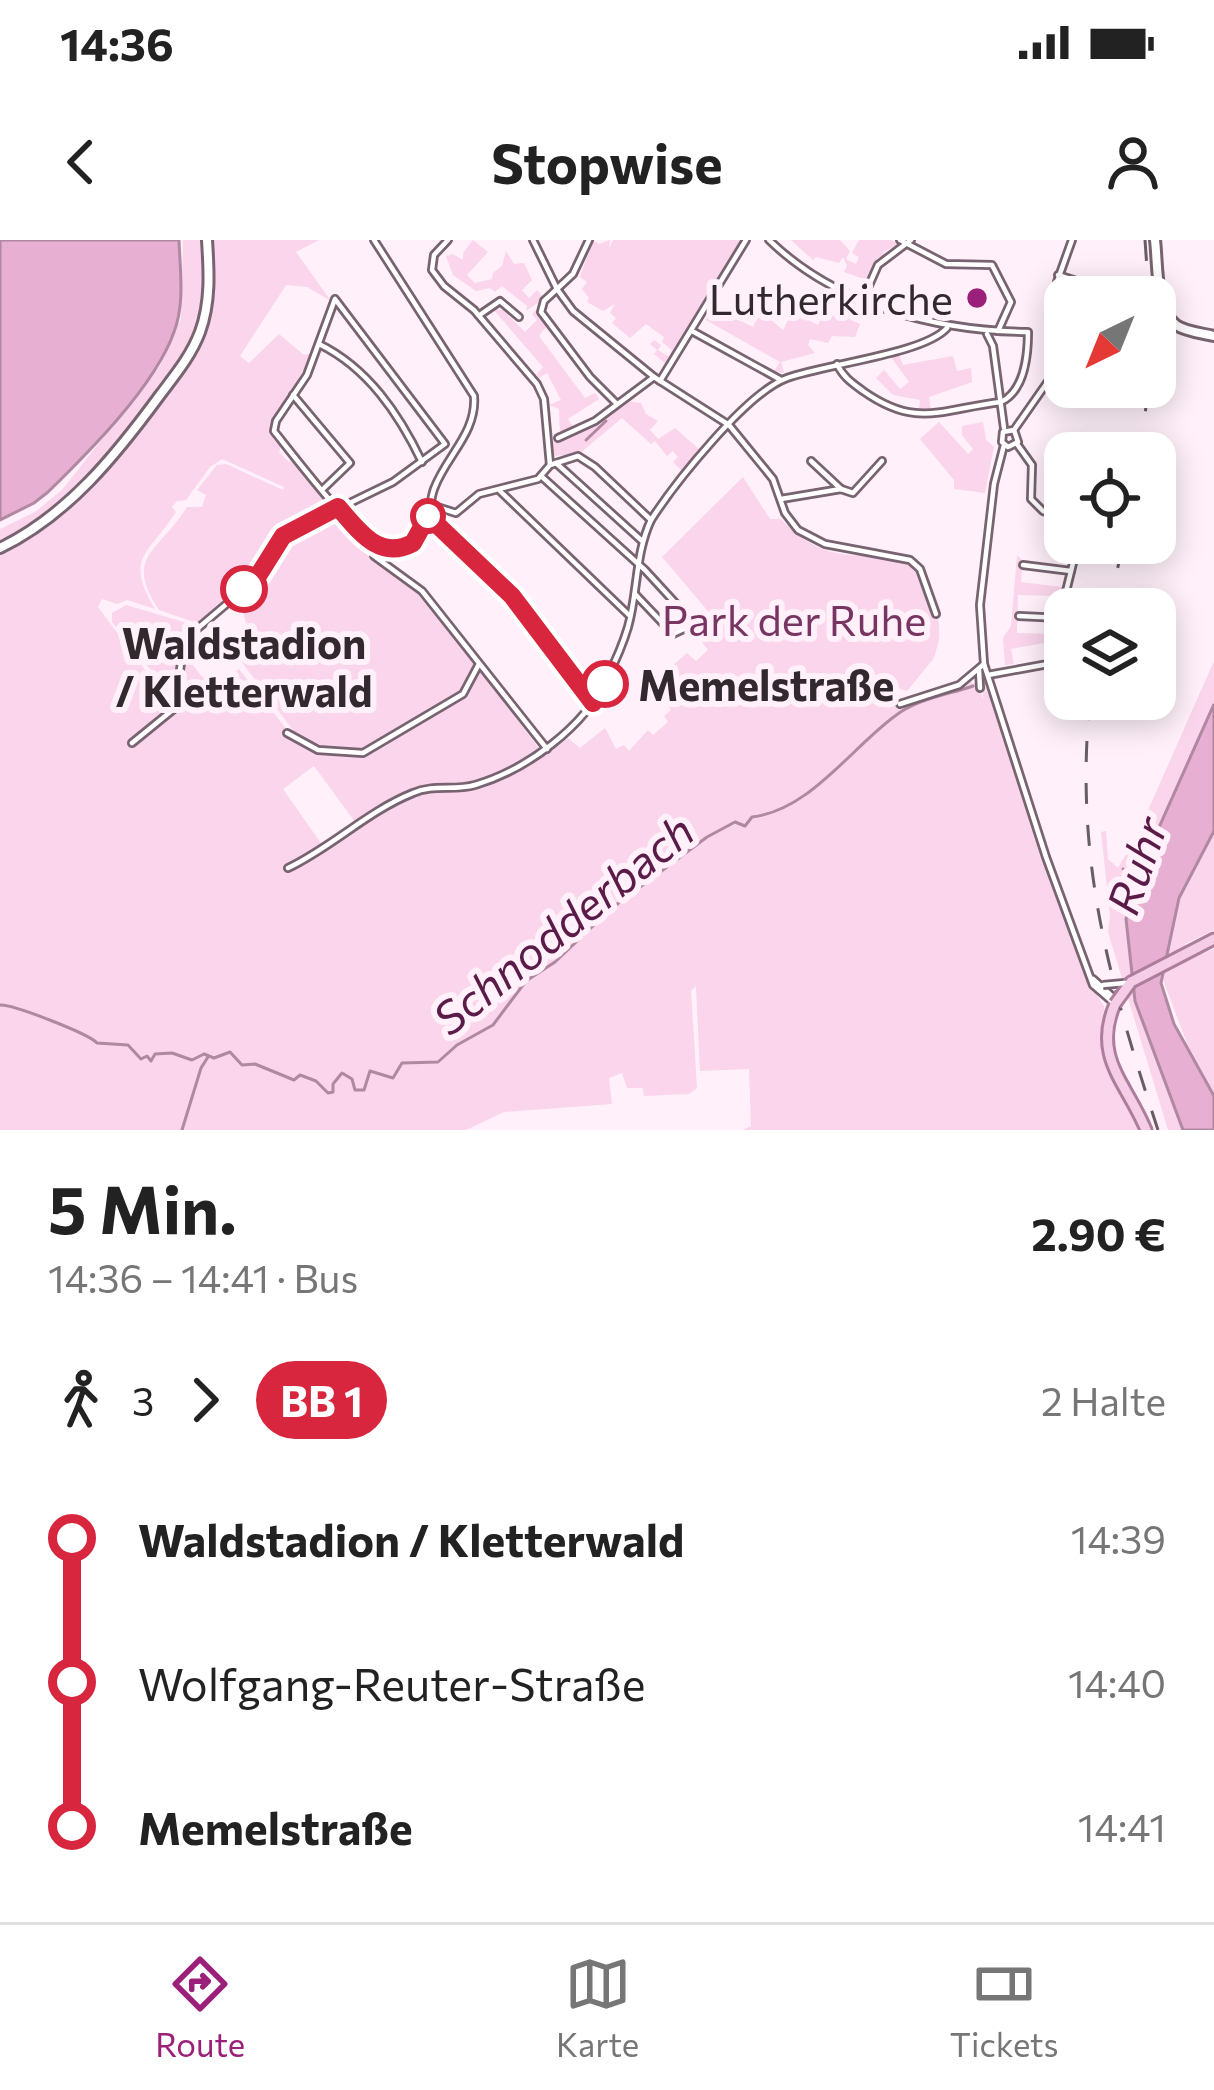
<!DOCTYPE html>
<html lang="de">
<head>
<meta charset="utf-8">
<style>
	:root { --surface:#fff; --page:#f6f6f6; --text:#222; --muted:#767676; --line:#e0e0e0; --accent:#9a2079 }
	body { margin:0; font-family:Commissioner,sans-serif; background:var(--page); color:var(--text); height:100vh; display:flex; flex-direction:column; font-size:45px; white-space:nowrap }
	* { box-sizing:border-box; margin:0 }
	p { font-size:39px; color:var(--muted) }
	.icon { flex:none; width:66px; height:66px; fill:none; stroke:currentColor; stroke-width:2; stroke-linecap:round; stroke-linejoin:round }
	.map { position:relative; height:890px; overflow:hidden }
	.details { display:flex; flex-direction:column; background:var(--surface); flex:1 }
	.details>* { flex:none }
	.badge { padding:0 24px; border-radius:39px; font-size:42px; line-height:78px }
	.needle { width:78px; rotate:223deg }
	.fabs { position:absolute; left:1044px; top:36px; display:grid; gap:24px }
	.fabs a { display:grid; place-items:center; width:132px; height:132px; border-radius:24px; background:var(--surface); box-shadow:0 6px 30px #0003; font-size:60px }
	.map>.badge { position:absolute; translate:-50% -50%; box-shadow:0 0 0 6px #fff }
	.legs { display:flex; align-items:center; gap:18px; height:132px; padding:0 48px; font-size:39px }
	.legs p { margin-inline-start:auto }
	.headline { display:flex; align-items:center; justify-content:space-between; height:204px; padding:0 48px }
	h1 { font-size:66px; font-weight:700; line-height:90px }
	ul { padding:0 48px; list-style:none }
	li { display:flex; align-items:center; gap:42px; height:144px; font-size:45px }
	li i { display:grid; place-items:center; width:18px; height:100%; margin:0 15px; background:currentColor }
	li i::after { content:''; width:30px; height:30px; margin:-15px; border:9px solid; border-radius:50%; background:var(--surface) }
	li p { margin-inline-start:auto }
	li:first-child i { background:linear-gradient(#0000 50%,currentColor 0) }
	li:last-child i { background:linear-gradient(currentColor 50%,#0000 0) }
	.status { display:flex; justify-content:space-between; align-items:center; height:84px; padding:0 60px; background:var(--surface); direction:ltr }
	.status svg { height:33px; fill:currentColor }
	header { display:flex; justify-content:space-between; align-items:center; height:156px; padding:0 48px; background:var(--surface); font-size:54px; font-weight:700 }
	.tab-bar { display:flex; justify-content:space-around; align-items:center; height:168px; border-top:3px solid var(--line); background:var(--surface); font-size:33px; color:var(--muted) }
	.tab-bar a { display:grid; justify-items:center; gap:6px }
	.tab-bar .active { color:var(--accent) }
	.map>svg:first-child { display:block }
	.green { fill:#fad5eb; fill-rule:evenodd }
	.water { fill:#e7b0d2; stroke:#b188a1; stroke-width:3 }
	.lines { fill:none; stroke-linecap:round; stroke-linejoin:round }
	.stream { stroke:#b188a1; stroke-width:3 }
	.minor-casing { stroke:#786370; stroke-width:10 }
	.secondary-casing { stroke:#786370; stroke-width:14 }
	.primary-casing { stroke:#ad7e9b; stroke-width:15 }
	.minor { stroke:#fff; stroke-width:4.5 }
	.secondary { stroke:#fff; stroke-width:8 }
	.primary { stroke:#f5cde6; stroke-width:9 }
	.rail { stroke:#675d63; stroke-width:3; stroke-dasharray:21 21; stroke-linecap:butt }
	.minor-bridge-casing { stroke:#786370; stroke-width:10; stroke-linecap:butt }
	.primary-bridge-casing { stroke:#ad7e9b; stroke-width:15; stroke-linecap:butt }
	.minor-bridge { stroke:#fff; stroke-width:4.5 }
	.primary-bridge { stroke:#f5cde6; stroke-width:9 }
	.line-1-casing { stroke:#fff; stroke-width:27 }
	.line-1 { stroke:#d7263d; stroke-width:18 }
	.poi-dot { fill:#9a2079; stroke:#fff0f9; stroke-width:4.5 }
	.stop-1-dot { fill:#fff; stroke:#d7263d; stroke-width:6 }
	.labels { text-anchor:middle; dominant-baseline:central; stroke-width:12; stroke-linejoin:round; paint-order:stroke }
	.poi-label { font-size:42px; fill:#32292e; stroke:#fff0f9; text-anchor:end }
	.park-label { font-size:42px; fill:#783562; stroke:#fff0f9 }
	.stop-label { font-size:42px; font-weight:bold; fill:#32292e; stroke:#fff0f9 }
	.water-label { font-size:45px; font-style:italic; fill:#5b1b48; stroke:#fff0f9 }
</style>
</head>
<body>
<div class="status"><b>14:36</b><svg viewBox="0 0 49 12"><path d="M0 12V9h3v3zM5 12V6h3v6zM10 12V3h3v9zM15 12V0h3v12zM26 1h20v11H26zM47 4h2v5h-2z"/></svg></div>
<header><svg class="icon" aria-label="back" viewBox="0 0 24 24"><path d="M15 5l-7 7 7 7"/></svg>Stopwise<svg class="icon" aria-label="person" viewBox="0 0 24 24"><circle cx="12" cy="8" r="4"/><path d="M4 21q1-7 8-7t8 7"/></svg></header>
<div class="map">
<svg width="1214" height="890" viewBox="0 0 1214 890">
	<rect width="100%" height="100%" fill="#fff0f9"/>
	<g class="green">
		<path d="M 183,0 L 202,0 C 204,32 206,63 195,93 C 187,117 170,136 155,156 C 113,213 65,273 0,304 L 0,289 L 35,272 L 62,250 L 160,126 L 181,79 Z"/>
		<path d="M 211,0 L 319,0 L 296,12 L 331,61 L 307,47 L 286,45 L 240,116 L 249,123 L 279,94 L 304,115 L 313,113 L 271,187 L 272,196 L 281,206 L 279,212 L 289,222 L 293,219 L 367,305 L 373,317 L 407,339 L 430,364 L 544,515 L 568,498 L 580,508 L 605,488 L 616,509 L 624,505 L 629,511 L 648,490 L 653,495 L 668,482 L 664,476 L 671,470 L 661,457 L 665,432 L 687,413 L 696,421 L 708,410 L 701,401 L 718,383 L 662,317 L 743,237 L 770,279 L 781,279 C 833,334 862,303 917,328 L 939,384 L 939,400 L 934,418 L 907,451 L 889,445 L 885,454 L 908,463 L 971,442 L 979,446 L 983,460 L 983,434 L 988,449 L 985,451 L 990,454 L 1043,619 L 1090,745 L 1104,766 L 1102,813 L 1140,890 L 743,890 L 751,886 L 749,829 L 700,831 L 696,746 L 691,751 L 697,848 L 689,854 L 644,856 L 643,848 L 627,848 L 622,833 L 609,838 L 612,864 L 504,872 L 466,890 L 0,890 L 0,311 L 86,248 L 197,105 L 211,68 ZM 222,219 L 284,247 L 283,250 L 226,224 L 217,225 L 197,250 L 206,255 L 202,267 L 187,267 C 159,312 123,316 159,370 L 197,383 L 238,346 L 240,348 L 249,335 L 266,350 L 264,354 L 260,348 L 240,364 L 255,410 L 241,421 L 301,501 L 299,505 L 239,429 L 217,446 L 210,433 L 202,437 L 180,408 L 194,385 L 126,365 L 112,373 L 112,382 L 176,461 L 209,437 L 175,470 L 98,367 L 102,359 L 117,364 L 127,360 L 155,369 C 124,317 148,315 176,272 L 172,267 L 177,261 L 186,260 L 210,227 ZM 314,526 L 358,586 L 325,609 L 283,549 Z"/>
		<path d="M 473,0 L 488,12 L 467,35 L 475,43 L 492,39 L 493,33 L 502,26 L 506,11 L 514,24 L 524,23 L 532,40 L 522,50 L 529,58 L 537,50 L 542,56 L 550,53 L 549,43 L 551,54 L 526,71 L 527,66 L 502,46 L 495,52 L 490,48 L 476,51 L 453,35 L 446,16 L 453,14 L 463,20 L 463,13 Z"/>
		<path d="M 593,0 L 599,4 L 610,0 L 609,8 L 613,0 L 740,0 L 666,124 L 654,114 L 657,110 L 650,104 L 654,100 L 661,105 L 658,110 L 669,117 L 672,110 L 662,102 L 664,97 L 646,84 L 630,98 L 612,83 L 616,78 L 610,73 L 615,64 L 603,71 L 587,62 L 589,58 L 582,49 L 587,42 L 580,37 Z"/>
		<path d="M 791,0 L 840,0 L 850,11 L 846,19 L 856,24 L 859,17 L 852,13 L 859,0 L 891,0 L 899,4 L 883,12 L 885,16 L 877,18 L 867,40 L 844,32 L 847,26 L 843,17 L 839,23 L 816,17 L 813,20 Z"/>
		<path d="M 768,57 L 778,62 L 770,79 L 783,90 L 794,69 L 804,76 L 812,74 L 810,81 L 818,85 L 825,71 L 834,76 L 837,70 L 854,77 L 853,81 L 860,84 L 855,97 L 832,96 L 828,103 L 810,99 L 808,105 L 815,113 L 781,122 L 784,133 L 774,131 L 780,122 L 706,80 L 714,68 L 753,87 Z"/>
		<path d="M 540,66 L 546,87 L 539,96 L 585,158 L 595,153 L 599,159 L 568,179 L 574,188 L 560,196 L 559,169 L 549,165 L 561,160 L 547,133 L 539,138 L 537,134 L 543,127 L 493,69 L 503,70 L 525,92 L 537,80 L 532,74 Z"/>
		<path d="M 899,115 L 903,125 L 953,116 L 957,131 L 971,128 L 972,142 L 929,157 L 931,170 L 919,169 L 920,160 L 893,155 L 876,138 L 884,130 L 900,149 L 909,142 L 891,117 Z"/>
		<path d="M 625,161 L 641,163 L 646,174 L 658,181 L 650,190 L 658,199 L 675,188 L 700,210 L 683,232 L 673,222 L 678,217 L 673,211 L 667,216 L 655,201 L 651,204 L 622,178 L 579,214 L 553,216 L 550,202 L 595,183 Z"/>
		<path d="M 939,182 L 968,214 L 973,209 L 962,195 L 962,186 L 983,182 L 986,200 L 994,207 L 985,253 L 954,249 L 954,240 L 920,199 Z"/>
		<path d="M 1017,315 L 1023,321 L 1021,342 L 1062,347 L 1058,363 L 1056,356 L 1018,355 L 1017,393 L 1050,394 L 1053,384 L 1046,415 L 1044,403 L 1011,409 L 1014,424 L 1005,425 L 1003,398 L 1011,386 Z"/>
		<path d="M 1214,421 L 1214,464 L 1140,630 L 1126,679 L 1135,761 L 1183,890 L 1168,890 L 1108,692 L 1110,675 L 1101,592 L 1106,591 L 1108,619 L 1118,628 L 1138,593 Z"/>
		<path d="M 1214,591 L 1214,690 L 1185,704 L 1184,721 L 1214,709 L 1214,856 L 1192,817 L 1161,734 L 1179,658 Z"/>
	</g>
	<g class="water">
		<path d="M 0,0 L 179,0 C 180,30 185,64 174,92 C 155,146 89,212 48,252 L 34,263 L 0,280 Z"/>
		<path d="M 1214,464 L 1214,591 L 1179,658 L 1161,743 L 1174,784 L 1214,856 L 1214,890 L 1183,890 L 1135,761 L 1126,679 L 1140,630 Z"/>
	</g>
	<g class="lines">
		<g class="stream">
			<path d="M 586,200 L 606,181"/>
			<path d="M 1123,629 L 1128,632"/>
			<path d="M 0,765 C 13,764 89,794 97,803 L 128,805 L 141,819 L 147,816 L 151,821 L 155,814 L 172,813 L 192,820 L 204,814 L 214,818 L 230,812 L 242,825 L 255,824 L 294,840 L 300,835 L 316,841 L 328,853 L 333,852 L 333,844 L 342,833 L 352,839 L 355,850 L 364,850 L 370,831 L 393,838 L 402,823 L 438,822 L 457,805 L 493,785 L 526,741 L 555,722 L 612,668 L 707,597 L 735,582 L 745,586 L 752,577 C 810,570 850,509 895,476 C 917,459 947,455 973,446"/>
			<path d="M 182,890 L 201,828 L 208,817"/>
		</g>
		<g class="minor-casing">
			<g id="minor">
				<path d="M 448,0 L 434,15 L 432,30 L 444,46 L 474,70 L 537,144 L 544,159 L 550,225"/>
				<path d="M 533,0 L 557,49 L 573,71 L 654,137 L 729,185 L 773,239 L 785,273 L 798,290 L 825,304 L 910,320 L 920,329 L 936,374"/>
				<path d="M 589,0 L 573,34 L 544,61 L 541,72 L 590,137 L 616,163"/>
				<path d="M 769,0 C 837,66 937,91 1028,92 C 1028,116 1024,151 1001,162"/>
				<path d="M 900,0 L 946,24 L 992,25 L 1011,62 L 998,91"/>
				<path d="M 1058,35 L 1125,57"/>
				<path d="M 863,59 L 878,25 L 911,0"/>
				<path d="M 481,74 L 500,61 L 519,77"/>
				<path d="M 1065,74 L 1057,42 L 1072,0"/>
				<path d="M 692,91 L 781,140"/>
				<path d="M 987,94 L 993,106 L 1004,188"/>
				<path d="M 319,104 C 368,128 399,174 422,222"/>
				<path d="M 837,124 C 843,137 852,143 863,151 C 917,189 941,169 1001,162"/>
				<path d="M 660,141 L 746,0"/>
				<path d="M 1083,147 L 1096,158"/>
				<path d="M 293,155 L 350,223 L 324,248"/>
				<path d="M 1014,190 L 1018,202 L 1008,207 L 1002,202 L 1003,192 L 1014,190 L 1065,117"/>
				<path d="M 558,198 L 595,181 L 654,137"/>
				<path d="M 1017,204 L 1032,225 L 1031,259 L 1043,271 L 1065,278"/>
				<path d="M 1004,205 L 994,244 L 980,365 L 984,424 L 1046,617 L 1093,745 L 1115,764"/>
				<path d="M 1100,213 L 1101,208"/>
				<path d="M 811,221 L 841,249"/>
				<path d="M 556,223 L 641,300"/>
				<path d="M 541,236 L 645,330 L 690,379 L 688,387 L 673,394 L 635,354"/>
				<path d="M 500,251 L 630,376"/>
				<path d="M 781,259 L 841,249 L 853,253 L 882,221"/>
				<path d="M 431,265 L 456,273 L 479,254 L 538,239 L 550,225 L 578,216 L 595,227 L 651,280"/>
				<path d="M 428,276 L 512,356 L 594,463"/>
				<path d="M 374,304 L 374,316 L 422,351 L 547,509"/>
				<path d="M 1023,325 L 1071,331"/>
				<path d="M 252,343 L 251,337 C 272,303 294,268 338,267"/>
				<path d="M 1019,376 L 1061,378"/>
				<path d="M 979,430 L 980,448"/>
				<path d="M 988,435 L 1048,424 L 1078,303"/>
				<path d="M 900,464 L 959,445 L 984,424"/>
				<path d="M 287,493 L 318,510 L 363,513 L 463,454 L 479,424"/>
				<path d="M 132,503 L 175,468 L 184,400 L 256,339 L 286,294 L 393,242 L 445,204 L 335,59 L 307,135 L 276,181 L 274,191 C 294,216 356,298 381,308 C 394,312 406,310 416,301 C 431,287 428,266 434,249 C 446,216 477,193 474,156 L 374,0"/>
				<path d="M 288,628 C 332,607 368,571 413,553 C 433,544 454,551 475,545 C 526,530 585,487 607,438 C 615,422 623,404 628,387 C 638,352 635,314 651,280 C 675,243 746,153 787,138 C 825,124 924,114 947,88"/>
				<path d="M 1093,739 L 1114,758"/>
			</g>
		</g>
		<g class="secondary-casing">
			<g id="secondary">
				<path d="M 1155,0 C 1158,24 1155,69 1176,85 C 1186,92 1202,93 1214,96"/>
				<path d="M 0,308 C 68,275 116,215 160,155 C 175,135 191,116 200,92 C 211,62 209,31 207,0"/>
			</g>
		</g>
		<g class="primary-casing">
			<g id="primary">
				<path d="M 1131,742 L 1214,699"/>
				<path d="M 1115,764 C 1092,818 1127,843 1146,890"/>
			</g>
		</g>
		<use href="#minor" class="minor"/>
		<use href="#secondary" class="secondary"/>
		<use href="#primary" class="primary"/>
		<g class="rail">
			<path d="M 1145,0 L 1149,57"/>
			<path d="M 1141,213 L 1148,147"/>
			<path d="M 1109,369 L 1123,303"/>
			<path d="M 1090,459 C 1074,619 1109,740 1158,890"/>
		</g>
		<g class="minor-bridge-casing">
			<path id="minor-bridge" d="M 1103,745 L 1125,743"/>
		</g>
		<g class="primary-bridge-casing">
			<path id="primary-bridge" d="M 1115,764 L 1131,742"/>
		</g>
		<use href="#minor-bridge" class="minor-bridge"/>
		<use href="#primary-bridge" class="primary-bridge"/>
	</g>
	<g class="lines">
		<g class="line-1-casing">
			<path id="line-1" d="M 244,349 L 256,339 L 283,296 L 338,267 C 359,291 379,321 413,303 L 428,276 L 512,356 L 593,463 L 605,444"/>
		</g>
		<use href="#line-1" class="line-1"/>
	</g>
	<circle class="poi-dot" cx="977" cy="58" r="12"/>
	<g class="stop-1-dot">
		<circle cx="428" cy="276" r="15"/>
		<circle cx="244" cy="349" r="21"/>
		<circle cx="605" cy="444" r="21"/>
	</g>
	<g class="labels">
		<g class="poi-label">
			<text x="953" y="58">Lutherkirche</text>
		</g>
		<g class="park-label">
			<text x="794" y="379">Park der Ruhe</text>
		</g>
		<g class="stop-label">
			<text x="244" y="402">Waldstadion<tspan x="244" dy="48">/ Kletterwald</tspan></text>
			<text x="638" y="444" text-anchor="start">Memelstraße</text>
		</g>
		<g class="water-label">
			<text transform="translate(1135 625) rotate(-71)">Ruhr</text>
			<text transform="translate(562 683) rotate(-39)">Schnodderbach</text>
		</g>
	</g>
</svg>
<div class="fabs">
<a><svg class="needle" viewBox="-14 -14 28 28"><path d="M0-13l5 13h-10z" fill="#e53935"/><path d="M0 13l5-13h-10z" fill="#767676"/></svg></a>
<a><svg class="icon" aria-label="locate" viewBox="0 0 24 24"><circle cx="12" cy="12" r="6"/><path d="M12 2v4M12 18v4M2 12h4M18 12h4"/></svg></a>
<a><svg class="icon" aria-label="layers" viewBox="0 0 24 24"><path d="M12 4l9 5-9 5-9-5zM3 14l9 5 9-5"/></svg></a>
</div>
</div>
<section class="details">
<div class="headline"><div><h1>5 Min.</h1><p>14:36 – 14:41 · Bus</p></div><b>2.90 €</b></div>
<div class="legs"><svg class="icon" aria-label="walk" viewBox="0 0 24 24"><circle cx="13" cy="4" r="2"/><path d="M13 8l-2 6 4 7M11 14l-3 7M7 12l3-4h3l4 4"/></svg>3<svg class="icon" aria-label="forward" viewBox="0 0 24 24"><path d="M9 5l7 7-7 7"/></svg><b class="badge" style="background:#d7263d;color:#fff">BB 1</b><p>2 Halte</p></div>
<ul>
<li><i style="color:#d7263d"></i><b>Waldstadion / Kletterwald</b><p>14:39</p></li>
<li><i style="color:#d7263d"></i><span>Wolfgang-Reuter-Straße</span><p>14:40</p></li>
<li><i style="color:#d7263d"></i><b>Memelstraße</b><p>14:41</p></li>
</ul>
</section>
<nav class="tab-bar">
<a class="active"><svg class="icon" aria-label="directions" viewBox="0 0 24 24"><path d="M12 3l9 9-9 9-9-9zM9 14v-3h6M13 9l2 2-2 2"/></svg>Route</a>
<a><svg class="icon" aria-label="map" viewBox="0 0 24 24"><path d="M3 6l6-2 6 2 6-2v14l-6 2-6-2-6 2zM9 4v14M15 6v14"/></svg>Karte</a>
<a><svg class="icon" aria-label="tickets" viewBox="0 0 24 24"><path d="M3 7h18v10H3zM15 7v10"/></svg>Tickets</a>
</nav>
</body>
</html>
